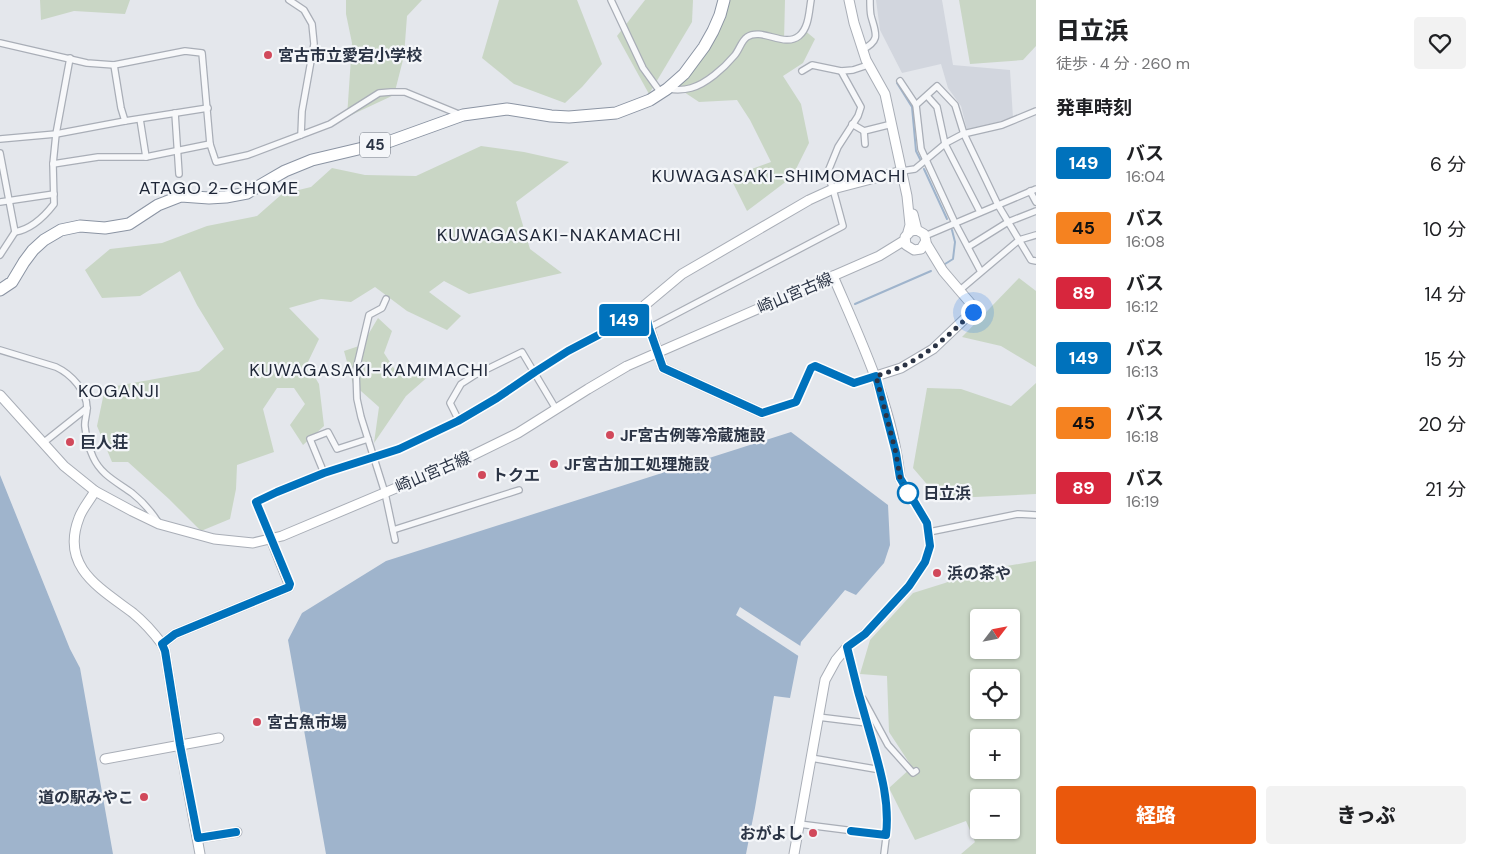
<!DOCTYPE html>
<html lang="ja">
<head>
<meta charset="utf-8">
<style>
	:root { --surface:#fff; --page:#f2f2f2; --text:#202124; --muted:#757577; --accent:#ea580c }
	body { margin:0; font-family:"DM Sans","Noto Sans JP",sans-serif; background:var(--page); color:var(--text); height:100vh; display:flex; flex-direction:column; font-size:19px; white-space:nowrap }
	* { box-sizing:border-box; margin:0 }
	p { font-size:16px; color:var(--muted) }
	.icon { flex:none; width:28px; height:28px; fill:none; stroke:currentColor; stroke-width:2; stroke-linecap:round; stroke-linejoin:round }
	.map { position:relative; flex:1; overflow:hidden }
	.sheet { display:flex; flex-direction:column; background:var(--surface); width:450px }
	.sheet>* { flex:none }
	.badge { padding:0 10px; border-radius:4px; font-size:18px; line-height:32px }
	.needle { width:32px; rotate:58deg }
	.fabs { position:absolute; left:970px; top:609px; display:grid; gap:10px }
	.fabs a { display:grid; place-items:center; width:50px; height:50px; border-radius:5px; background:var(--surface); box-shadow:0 1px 4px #0004; font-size:25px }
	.you { position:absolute; width:25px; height:25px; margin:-12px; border:4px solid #fff; border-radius:50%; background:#1a73e8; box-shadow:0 0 0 8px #1a73e833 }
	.map>.badge { position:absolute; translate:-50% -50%; box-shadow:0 0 0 2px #fff }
	h2 { padding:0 20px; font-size:19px; line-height:45px }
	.round { display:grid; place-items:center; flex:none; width:52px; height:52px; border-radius:5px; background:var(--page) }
	.overview { display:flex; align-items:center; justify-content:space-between; height:85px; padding:0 20px }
	h1 { font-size:24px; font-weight:800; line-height:38px }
	.action { display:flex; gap:10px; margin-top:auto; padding:10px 20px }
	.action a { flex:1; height:58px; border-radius:5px; background:var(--accent); color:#fff; font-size:20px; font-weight:800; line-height:58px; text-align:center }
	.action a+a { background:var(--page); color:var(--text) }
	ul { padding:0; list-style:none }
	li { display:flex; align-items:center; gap:15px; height:65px; padding:0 20px }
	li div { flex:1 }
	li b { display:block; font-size:19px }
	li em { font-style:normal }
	li .badge { min-width:55px; font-weight:700; text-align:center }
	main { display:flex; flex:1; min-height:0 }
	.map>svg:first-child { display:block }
	.built { fill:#d2d6de }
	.green { fill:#c9d6c5; fill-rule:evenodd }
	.water { fill:#9fb4cc }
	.pier { fill:#e4e7ec }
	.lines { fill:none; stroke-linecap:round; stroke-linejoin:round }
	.stream { stroke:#9fb4cc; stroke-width:2 }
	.street-casing { stroke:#a9aeb7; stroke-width:8 }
	.secondary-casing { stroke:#a9aeb7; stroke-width:11 }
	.highway-casing { stroke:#8b94a3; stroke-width:13 }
	.street { stroke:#f7f8fa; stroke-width:5.5 }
	.secondary { stroke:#fff; stroke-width:9 }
	.highway { stroke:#fff; stroke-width:11 }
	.line-casing { stroke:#fff; stroke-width:11 }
	.line { stroke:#0072bc; stroke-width:8 }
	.walk { stroke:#2b3445; stroke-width:5; stroke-dasharray:0 9 }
	.poi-dot { fill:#d1495b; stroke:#f4f6f9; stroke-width:2 }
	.stop-dot { fill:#fff; stroke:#0072bc; stroke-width:2.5 }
	.labels { text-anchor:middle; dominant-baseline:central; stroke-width:4.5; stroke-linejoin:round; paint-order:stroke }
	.shield { fill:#f4f6f9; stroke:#676e7b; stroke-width:1 }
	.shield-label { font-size:15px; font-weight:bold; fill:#2b3445 }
	.poi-label { font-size:16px; font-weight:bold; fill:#2b3445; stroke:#f4f6f9; text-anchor:start }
	.street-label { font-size:16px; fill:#2b3445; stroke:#f4f6f9 }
	.stop-label { font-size:16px; font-weight:bold; fill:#2b3445; stroke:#f4f6f9; text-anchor:start }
	.neighbourhood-label { font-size:18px; letter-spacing:1px; fill:#1d2536; stroke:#f4f6f9 }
</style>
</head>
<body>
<main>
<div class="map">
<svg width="1036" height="854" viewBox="0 0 1036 854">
	<rect width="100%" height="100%" fill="#e4e7ec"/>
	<path class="built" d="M 876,0 L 942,0 L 953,65 L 1010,70 L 1013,118 L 967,130 L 961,106 L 948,88 L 941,64 L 902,73 L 880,30 Z"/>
	<g class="green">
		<path d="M 40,0 L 130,0 L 125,14 L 74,11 L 41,20 Z"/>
		<path d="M 346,0 L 422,0 L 407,16 L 404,56 L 394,95 L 347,117 L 352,43 L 346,14 Z"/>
		<path d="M 499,0 L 577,0 L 602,64 L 582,87 L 565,103 L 514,84 L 482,58 Z"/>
		<path d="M 645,0 L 693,0 L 692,22 L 649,94 L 617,36 Z"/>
		<path d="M 718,0 L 785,0 L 784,41 L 803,29 L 815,39 L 803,63 L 783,76 L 801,104 L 809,143 L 792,177 L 747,211 L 730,177 L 771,162 L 750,120 L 737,100 L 699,102 L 669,82 L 718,28 Z"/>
		<path d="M 959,0 L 1036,0 L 1036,46 L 1023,60 L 970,64 Z"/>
		<path d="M 481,146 L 524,152 L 569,162 L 516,202 L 530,249 L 562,273 L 469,294 L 444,281 L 429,292 L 461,316 L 447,330 L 407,311 L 375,287 L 351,302 L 321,299 L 289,308 L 319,339 L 307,364 L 319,384 L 324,426 L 303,445 L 290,425 L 305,404 L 294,388 L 277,388 L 263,409 L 274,452 L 237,465 L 236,489 L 230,519 L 201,531 L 169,499 L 128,462 L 112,462 L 97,426 L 105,388 L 199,371 L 224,349 L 197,305 L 180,271 L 140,296 L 102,298 L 85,270 L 110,249 L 162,243 L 207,226 L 257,216 L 282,194 L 311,187 L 332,168 L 365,175 L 416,176 Z"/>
		<path d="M 1019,278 L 1036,291 L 1036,367 L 1001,346 L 962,337 Z"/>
		<path d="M 378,318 L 392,331 L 384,353 L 397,373 L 431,374 L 406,396 L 374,443 L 379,407 L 353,384 L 344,351 L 362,345 Z"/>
		<path d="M 1036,383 L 1036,494 L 975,497 L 937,496 L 913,468 L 927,388 L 961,389 L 1011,406 Z"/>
		<path d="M 1036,561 L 1036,854 L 961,854 L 975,842 L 966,821 L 915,840 L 889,788 L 912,767 L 889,732 L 887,676 L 860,674 L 870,640 L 913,593 L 945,583 L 972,572 ZM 979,618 L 1011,618 L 1011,650 L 979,650 ZM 979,678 L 1011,678 L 1011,710 L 979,710 ZM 979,738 L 1011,738 L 1011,770 L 979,770 ZM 979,798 L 1011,798 L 1011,830 L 979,830 Z"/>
	</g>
	<g class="water">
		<path d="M 791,432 L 888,505 L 890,545 L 884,563 L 856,595 L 845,590 L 801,642 L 790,698 L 774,696 L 755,808 L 746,854 L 326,854 L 288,640 L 302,613 L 386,561 Z"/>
		<path d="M 0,475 L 70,649 L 80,668 L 113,854 L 0,854 Z"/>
	</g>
	<path class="pier" d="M 740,607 L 802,647 L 800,657 L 736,615 Z"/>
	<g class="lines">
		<g class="stream">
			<path d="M 897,83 L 912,107 L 916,151 L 920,159"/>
			<path d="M 924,169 L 947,219"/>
			<path d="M 945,264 L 953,259 L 955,242 L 952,230"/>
			<path d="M 855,304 L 931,271"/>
		</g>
		<g class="street-casing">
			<g id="street">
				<path d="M 611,0 L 643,68 L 661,93"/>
				<path d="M 0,43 L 87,63 L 114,65 L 185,51 L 202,53 L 210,144 L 216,162 L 248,155 L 301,135 L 302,111 L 314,44 L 312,24 L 304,10 L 289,0"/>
				<path d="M 862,50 C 881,40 876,34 871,16 C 870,11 870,5 870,0"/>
				<path d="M 114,65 L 121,108 L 125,121"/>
				<path d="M 802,71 L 812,65 L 841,71"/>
				<path d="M 900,81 L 916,105"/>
				<path d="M 668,89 C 676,90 684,90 691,88 C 706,84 724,68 734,56 C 739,51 741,41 747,37 C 762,27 784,48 799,36 C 809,28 809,11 811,0"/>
				<path d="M 928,97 L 937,107 L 945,144 L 980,212"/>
				<path d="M 175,113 L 179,174"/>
				<path d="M 852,124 L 864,131 L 892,124"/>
				<path d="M 864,131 L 865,144"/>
				<path d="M 301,135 L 330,124 L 379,93 L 391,92 L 405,92 L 461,115"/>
				<path d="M 0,139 L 56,134 L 125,121 L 208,108"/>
				<path d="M 0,153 L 15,232 C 32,229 44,217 54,204 L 53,164 L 56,134 L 70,58"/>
				<path d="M 146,157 L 210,144"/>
				<path d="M 53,164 L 98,157 L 146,157 L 140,119"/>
				<path d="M 902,171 L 915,169 L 946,143 L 963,134 L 1002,125 L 1036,111"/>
				<path d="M 1030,191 L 1036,202"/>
				<path d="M 0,202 L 54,194"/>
				<path d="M 1036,235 L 1019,240 L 1031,260 L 1036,261"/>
				<path d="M 925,236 L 1036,189"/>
				<path d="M 968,247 L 1008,222 L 1036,211"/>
				<path d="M 0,255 L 15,232"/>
				<path d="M 960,290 L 1019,240 L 998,205 L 964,134 L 955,105 L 937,86 L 916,105 L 921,149 L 955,223 L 981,272"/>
				<path d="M 386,299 L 382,308 L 369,315 L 356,370 L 357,399 L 361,417 L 385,493 L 395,540"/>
				<path d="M 649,328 L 843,226 L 833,189 L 827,174 L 838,147 L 858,116 L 861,107 L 841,71 L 853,70 L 868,65"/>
				<path d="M 0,350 L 56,367 C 71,374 87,391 87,408 C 87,415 84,421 85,427 C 86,437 89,448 93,457 C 101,475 117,482 132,493 C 142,501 151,511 158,522"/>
				<path d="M 762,413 L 797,402 L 811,368 L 815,366 L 854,383 L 876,376"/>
				<path d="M 459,421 L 450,403 L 461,384 L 475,375 L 522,352 L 556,409"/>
				<path d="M 43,443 L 87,408"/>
				<path d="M 324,473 L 310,439 L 328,432 L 337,449 L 368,439"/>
				<path d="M 393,530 L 519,490"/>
				<path d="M 929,532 L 1018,514 L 1036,515"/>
				<path d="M 271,539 L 256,502 L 277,491 L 324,473 L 399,449 L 459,421 L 497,399 L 568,351 L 610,329 L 644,307"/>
				<path d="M 863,699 L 888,745 L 913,773 L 916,771"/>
				<path d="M 818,717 L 867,723"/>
				<path d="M 811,758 L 881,770"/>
				<path d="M 799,824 L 886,835"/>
				<path d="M 884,854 L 887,830 L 886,800 L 883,780 L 854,678 L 847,647 C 869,630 918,583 927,558 C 931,548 931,535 928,524 C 922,508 907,494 900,478"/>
			</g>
		</g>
		<g class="secondary-casing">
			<g id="secondary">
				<path d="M 849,0 L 854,23 L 866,60 L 885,94 L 907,196 L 910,225 L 908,232"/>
				<path d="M 913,214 L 917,230 L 924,234 L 926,241 L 921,249 L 914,250 L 906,245 L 905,237 L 911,231 L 917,230"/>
				<path d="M 833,276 C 861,341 893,407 900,478"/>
				<path d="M 876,376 L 901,368 L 933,349 L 974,310 L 972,305 L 943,271 L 926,243"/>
				<path d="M 0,395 L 64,466 L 95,491 L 132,511 L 159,524 L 214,539 L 253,543 L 282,536 L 465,459 L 518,433 L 588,389 L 627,366 L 879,256 L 905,240"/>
				<path d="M 762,413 L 663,368 L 644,312 L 645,305 L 682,274 L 809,200 L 833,189 L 902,171"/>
				<path d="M 95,491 C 90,500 82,509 79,518 C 60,567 100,588 133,613 C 144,622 153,632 162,644 L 175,634 L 289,587 L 289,584 L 271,539"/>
				<path d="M 162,644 L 165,651 L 180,745 L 200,854"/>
				<path d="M 105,759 L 219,738"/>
				<path d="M 198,838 L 237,832"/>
				<path d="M 794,854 L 825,680 L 836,660 L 847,647"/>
			</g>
		</g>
		<g class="highway-casing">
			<path id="highway" d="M 0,290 L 12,282 L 24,262 L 33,250 L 44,240 L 61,230 L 80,226 L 105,228 L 129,224 L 158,205 L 181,196 L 209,198 L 226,197 L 247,193 L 285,171 L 312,160 L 388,142 L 463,115 L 507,109 L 551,116 L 569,117 L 616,113 L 637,105 L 650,100 L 667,89 L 684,74 L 704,47 L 713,31 L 720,15 L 724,0"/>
		</g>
		<use href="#street" class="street"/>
		<use href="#secondary" class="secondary"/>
		<use href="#highway" class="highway"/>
	</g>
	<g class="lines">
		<g class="line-casing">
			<path id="line" d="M 236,832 L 198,838 L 180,745 L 165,651 L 162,644 L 175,634 L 289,587 L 290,584 L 256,502 L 277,492 L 324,473 L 399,449 L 458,421 L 497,398 L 535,372 L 568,351 L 610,329 L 644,307 L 649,328 L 663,368 L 762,413 L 796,402 L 811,368 L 815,366 L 854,383 L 876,376 L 896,453 L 900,478 L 927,523 L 930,546 L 925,562 L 909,586 L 865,634 L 847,647 C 854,677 862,707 871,737 C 880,769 890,801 886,835 L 851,831"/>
		</g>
		<use href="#line" class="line"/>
		<path class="walk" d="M 908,493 L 900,478 L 896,453 L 876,376 C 918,364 942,342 973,312"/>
	</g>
	<g class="poi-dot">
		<circle cx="268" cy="55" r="5"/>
		<circle cx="610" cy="435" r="5"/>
		<circle cx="70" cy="442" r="5"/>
		<circle cx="554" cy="464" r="5"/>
		<circle cx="482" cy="475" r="5"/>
		<circle cx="937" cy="573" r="5"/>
		<circle cx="257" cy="722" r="5"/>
		<circle cx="144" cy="797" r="5"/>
		<circle cx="813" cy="833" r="5"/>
	</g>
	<circle class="stop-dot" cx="908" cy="493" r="10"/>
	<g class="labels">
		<rect class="shield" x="360" y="132.5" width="30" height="25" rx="4"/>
		<g class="shield-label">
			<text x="375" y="145">45</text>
		</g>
		<g class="poi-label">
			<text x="278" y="55">宮古市立愛宕小学校</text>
			<text x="620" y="435">JF宮古例等冷蔵施設</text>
			<text x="80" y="442">巨人荘</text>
			<text x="564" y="464">JF宮古加工処理施設</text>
			<text x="492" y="475">トクエ</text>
			<text x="947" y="573">浜の茶や</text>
			<text x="267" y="722">宮古魚市場</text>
			<text x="134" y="797" text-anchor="end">道の駅みやこ</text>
			<text x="803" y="833" text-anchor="end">おがよし</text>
		</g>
		<g class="street-label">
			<text transform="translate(795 293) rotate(-23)">崎山宮古線</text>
			<text transform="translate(433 472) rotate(-23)">崎山宮古線</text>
		</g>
		<g class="stop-label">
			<text x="923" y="493">日立浜</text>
		</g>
		<g class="neighbourhood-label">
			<text x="779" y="176">KUWAGASAKI-SHIMOMACHI</text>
			<text x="219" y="188">ATAGO 2-CHOME</text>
			<text x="559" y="235">KUWAGASAKI-NAKAMACHI</text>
			<text x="369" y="370">KUWAGASAKI-KAMIMACHI</text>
			<text x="119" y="391">KOGANJI</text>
		</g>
	</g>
</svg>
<div class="fabs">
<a><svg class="needle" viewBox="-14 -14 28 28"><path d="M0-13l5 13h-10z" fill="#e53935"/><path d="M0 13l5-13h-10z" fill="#757577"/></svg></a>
<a><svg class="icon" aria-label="locate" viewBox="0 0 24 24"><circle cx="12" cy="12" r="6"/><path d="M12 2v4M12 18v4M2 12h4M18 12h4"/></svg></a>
<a>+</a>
<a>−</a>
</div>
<div class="you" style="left:973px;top:312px"></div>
<b class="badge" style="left:624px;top:320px;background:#0072bc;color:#fff">149</b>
</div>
<section class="sheet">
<div class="overview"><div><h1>日立浜</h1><p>徒歩 · 4 分 · 260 m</p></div><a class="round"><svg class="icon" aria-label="heart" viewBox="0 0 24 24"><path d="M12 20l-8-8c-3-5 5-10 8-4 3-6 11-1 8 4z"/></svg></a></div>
<h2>発車時刻</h2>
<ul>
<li><span class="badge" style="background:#0072bc;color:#fff">149</span><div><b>バス</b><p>16:04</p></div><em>6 分</em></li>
<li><span class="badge" style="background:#f58220;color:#111">45</span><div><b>バス</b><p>16:08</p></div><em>10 分</em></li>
<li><span class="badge" style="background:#d7263d;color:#fff">89</span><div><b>バス</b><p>16:12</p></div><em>14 分</em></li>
<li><span class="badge" style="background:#0072bc;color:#fff">149</span><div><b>バス</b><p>16:13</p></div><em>15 分</em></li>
<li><span class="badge" style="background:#f58220;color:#111">45</span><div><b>バス</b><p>16:18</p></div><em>20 分</em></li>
<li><span class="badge" style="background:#d7263d;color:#fff">89</span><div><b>バス</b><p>16:19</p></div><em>21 分</em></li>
</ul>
<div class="action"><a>経路</a><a>きっぷ</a></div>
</section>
</main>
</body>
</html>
